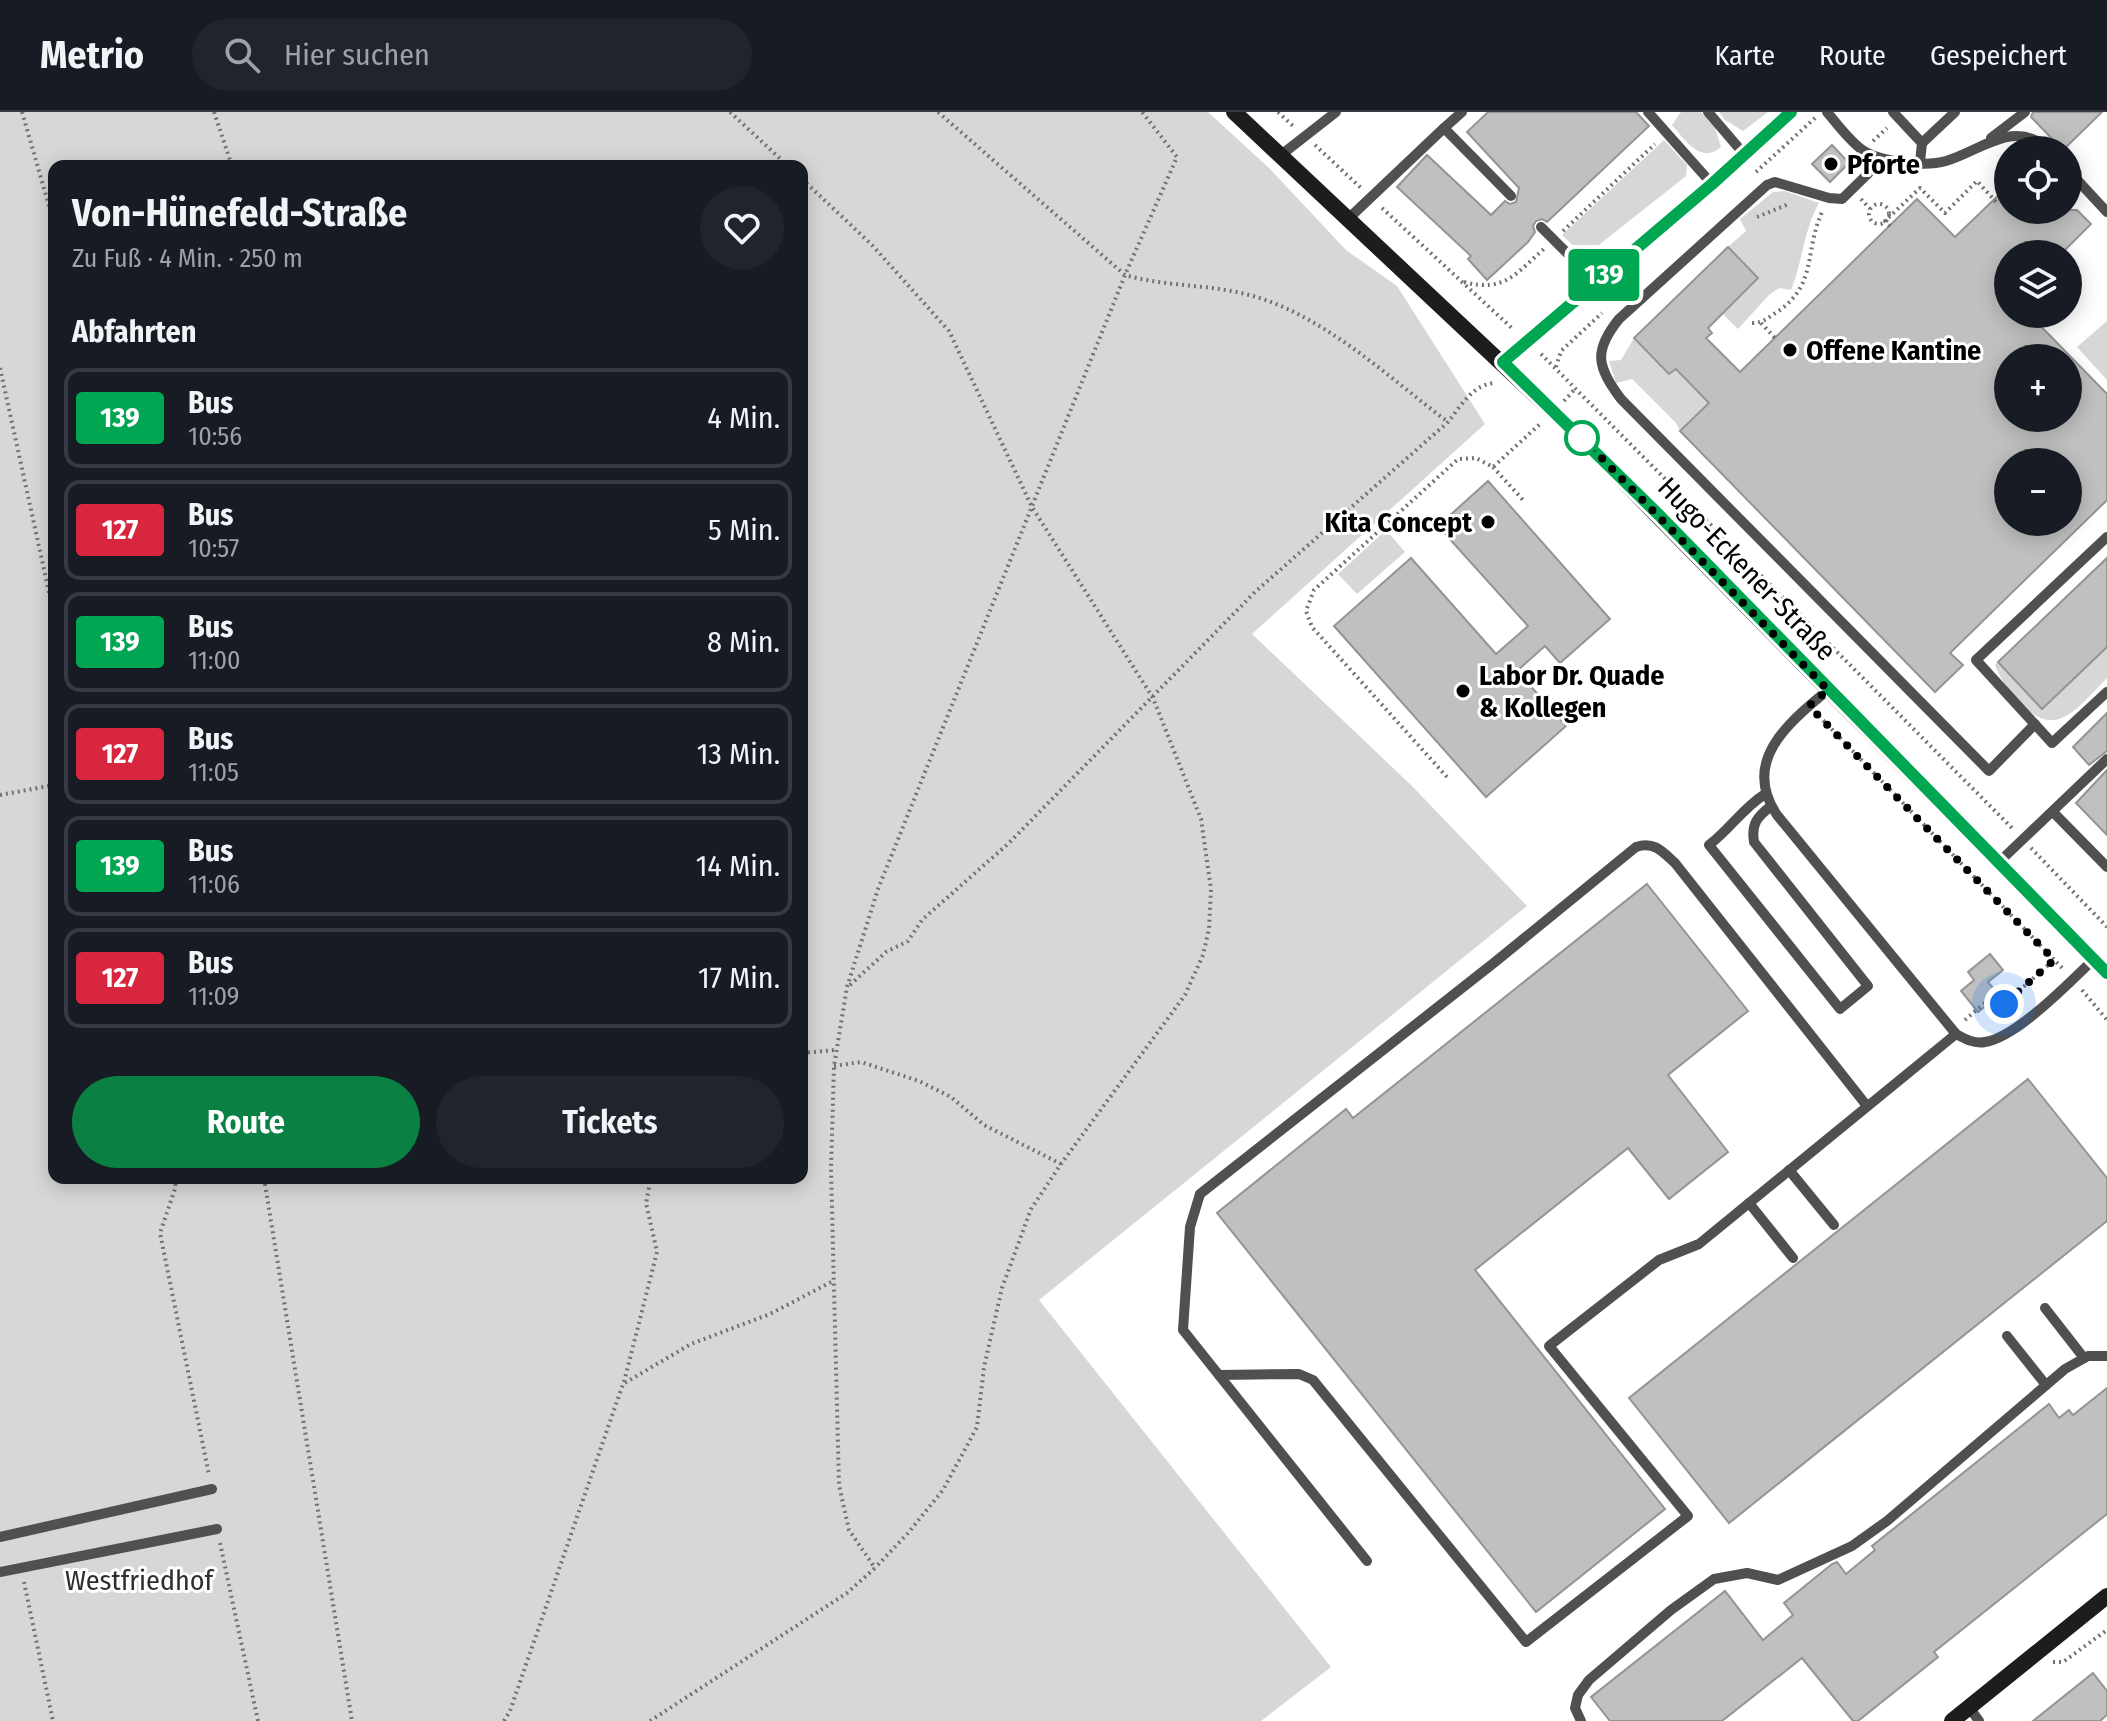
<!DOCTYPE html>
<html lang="de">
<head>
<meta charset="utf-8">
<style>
	:root { --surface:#171b24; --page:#20242c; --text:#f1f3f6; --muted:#9ea1a6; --line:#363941; --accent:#0b8043 }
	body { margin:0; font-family:"Fira Sans Condensed",sans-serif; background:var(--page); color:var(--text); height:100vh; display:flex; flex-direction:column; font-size:30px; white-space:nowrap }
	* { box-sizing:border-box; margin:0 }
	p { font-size:26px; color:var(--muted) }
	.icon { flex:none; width:44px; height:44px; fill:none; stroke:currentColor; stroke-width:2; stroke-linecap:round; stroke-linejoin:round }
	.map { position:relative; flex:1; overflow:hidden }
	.details { position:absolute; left:48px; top:48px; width:760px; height:1024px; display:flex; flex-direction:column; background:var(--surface); border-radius:16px; box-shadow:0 4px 20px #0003 }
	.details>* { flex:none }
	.badge { padding:0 16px; border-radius:6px; font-size:28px; line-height:52px }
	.tools { position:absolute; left:1994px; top:24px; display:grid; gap:16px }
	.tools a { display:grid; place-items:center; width:88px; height:88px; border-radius:50%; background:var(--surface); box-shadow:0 4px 20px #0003; font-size:40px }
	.you { position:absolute; width:40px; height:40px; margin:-20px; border:6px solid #fff; border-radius:50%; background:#1a73e8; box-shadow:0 0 0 12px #1a73e833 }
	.map>.badge { position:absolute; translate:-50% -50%; box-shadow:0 0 0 4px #fff }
	h2 { padding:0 24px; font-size:30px; line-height:72px }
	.round { display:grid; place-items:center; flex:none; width:84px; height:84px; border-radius:42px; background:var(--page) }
	.head { display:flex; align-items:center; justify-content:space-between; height:136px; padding:0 24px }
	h1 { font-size:38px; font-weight:700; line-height:60px }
	.primary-button { display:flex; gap:16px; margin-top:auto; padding:16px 24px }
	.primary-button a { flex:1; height:92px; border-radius:48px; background:var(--accent); color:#fff; font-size:32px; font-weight:700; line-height:92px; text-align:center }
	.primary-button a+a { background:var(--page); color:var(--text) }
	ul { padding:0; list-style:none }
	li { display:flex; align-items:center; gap:24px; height:100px; margin:0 16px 12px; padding:0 8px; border:4px solid var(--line); border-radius:16px }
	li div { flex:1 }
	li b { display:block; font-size:30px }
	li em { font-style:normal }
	li .badge { min-width:88px; font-weight:700; text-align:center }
	header { display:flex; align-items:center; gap:48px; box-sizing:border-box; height:112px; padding:0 40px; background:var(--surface); border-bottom:2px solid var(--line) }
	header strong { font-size:38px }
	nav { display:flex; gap:44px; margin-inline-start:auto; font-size:28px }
	.search { width:560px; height:72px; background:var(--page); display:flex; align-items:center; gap:20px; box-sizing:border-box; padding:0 28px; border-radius:44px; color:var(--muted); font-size:30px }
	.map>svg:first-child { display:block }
	.green { fill:#d7d7d7; fill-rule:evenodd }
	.building { fill:#c0c0c0; stroke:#949494; stroke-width:2; fill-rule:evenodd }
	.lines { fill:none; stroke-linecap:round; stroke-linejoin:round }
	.path { stroke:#727272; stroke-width:4; stroke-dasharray:2 4; stroke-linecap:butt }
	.lane { stroke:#505050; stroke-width:10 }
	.street { stroke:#505050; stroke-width:16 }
	.secondary { stroke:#1d1d1d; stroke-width:16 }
	.line-casing { stroke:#fff; stroke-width:18 }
	.line { stroke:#00a651; stroke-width:12 }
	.walk { stroke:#000; stroke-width:8; stroke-dasharray:0 14.4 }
	.poi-dot { fill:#000; stroke:#fff; stroke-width:3 }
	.stop-dot { fill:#fff; stroke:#00a651; stroke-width:4 }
	.labels { text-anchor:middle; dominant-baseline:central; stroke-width:6; stroke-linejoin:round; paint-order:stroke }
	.poi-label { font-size:28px; font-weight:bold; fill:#000; stroke:#fff; text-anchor:start }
	.street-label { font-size:28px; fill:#000; stroke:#fff }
	.park-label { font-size:28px; fill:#2e2e2e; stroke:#fff }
</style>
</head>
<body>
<header>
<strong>Metrio</strong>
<div class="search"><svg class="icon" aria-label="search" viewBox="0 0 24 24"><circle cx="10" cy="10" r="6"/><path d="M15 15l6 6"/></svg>Hier suchen</div>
<nav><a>Karte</a><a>Route</a><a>Gespeichert</a></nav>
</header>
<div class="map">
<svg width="2107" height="1609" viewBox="0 0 2107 1609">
	<rect width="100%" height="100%" fill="#fff"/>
	<g class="green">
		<path d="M 0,0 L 1208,0 L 1269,56 L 1346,138 L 1397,174 L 1485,312 L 1252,522 L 1412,674 L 1527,794 L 1039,1188 L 1331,1555 L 1261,1609 L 0,1609 ZM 54,54 L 802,54 L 802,1066 L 54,1066 Z"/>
		<path d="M 1681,0 L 1701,0 L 1715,16 L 1721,35 C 1701,53 1684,27 1672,13 Z"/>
		<path d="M 1719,0 L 1768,0 L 1743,19 L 1725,8 Z"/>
		<path d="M 1664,28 L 1687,53 L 1686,64 L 1590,140 L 1579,139 L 1562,123 Z"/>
		<path d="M 1785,79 L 1819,91 C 1803,120 1803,149 1791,178 L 1779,176 L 1769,183 L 1738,217 L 1723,202 L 1758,166 L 1728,135 L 1746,119 L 1740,107 L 1773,80 Z"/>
		<path d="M 2107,209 L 2107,268 L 2077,235 Z"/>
		<path d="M 1634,226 L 1669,262 L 1676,257 L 1709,291 L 1680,319 L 1676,311 L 1632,267 L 1616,271 L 1609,249 L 1621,248 Z"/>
		<path d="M 1386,418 L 1405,440 L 1357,482 L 1338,462 Z"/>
		<path d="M 2107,535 L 2107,566 C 2078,595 2055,631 2019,589 C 2008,577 2000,567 1995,553 L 1998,549 L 2043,597 Z"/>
	</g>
	<g class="building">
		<path d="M 1488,0 L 1636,0 L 1649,14 L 1547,110 L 1542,107 L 1536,109 L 1533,114 L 1535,120 L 1528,130 L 1487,168 L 1468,147 L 1471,144 L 1397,75 L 1427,43 L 1491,103 L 1505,89 L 1510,92 L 1516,90 L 1519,76 L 1467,20 Z"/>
		<path d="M 2033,0 L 2102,0 L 2063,38 L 2031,5 Z"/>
		<path d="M 1832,33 L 1849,51 L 1830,70 L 1812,52 Z"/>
		<path d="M 2008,74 L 2008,98 L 2077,98 L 2091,112 L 2061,142 L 2008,142 L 2008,202 L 2029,202 L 2107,282 L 2107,388 L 1950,541 L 1963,553 L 1935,580 L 1680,319 L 1709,291 L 1676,257 L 1669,262 L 1634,226 L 1728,135 L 1758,166 L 1708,216 L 1712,221 L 1706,226 L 1740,260 L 1917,87 L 1955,125 ZM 2008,246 L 2068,246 L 2068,306 L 2008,306 ZM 2008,350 L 2068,350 L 2068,410 L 2008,410 Z"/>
		<path d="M 1488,369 L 1610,507 L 1560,551 L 1545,534 L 1517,559 L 1566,614 L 1486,685 L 1334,514 L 1411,446 L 1496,542 L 1528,514 L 1438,414 Z"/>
		<path d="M 2107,446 L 2107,535 L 2042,597 L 1998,550 Z"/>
		<path d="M 2107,601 L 2107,639 L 2089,653 L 2073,635 Z"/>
		<path d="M 2107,658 L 2107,723 L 2076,691 Z"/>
		<path d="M 1647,772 L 1748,899 L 1668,963 L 1728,1040 L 1669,1087 L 1628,1036 L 1475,1158 L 1665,1397 L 1536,1500 L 1217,1101 L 1346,997 L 1353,1006 Z"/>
		<path d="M 1990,842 L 2003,858 L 1988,870 L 1999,883 L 1978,900 L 1961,879 L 1974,868 L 1968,860 Z"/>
		<path d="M 2028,967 L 2107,1066 L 2107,1109 L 1729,1411 L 1629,1286 Z"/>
		<path d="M 2107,1276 L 2107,1402 L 1934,1540 L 1938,1545 L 1858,1609 L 1853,1609 L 1802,1546 L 1722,1609 L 1610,1609 L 1591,1585 L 1725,1479 L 1763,1528 L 1793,1503 L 1784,1491 L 1832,1452 L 1837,1450 L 1846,1462 L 1875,1438 L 1872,1434 L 2049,1292 L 2059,1306 L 2069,1298 L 2073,1303 Z"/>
		<path d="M 2093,1561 L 2107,1579 L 2107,1603 L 2100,1609 L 2033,1609 Z"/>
	</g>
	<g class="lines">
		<g class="path">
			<path d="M 22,0 L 54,111"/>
			<path d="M 214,0 L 232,54"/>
			<path d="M 730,0 L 788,54"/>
			<path d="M 938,0 L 1125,163 C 1167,175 1211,172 1253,184 C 1326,205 1388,265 1448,310"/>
			<path d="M 1278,0 L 1293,14"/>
			<path d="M 1873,29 L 1887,16"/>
			<path d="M 1315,33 L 1361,76"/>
			<path d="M 1756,60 L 1815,6"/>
			<path d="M 802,67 L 872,133 L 949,219 L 1032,395 L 1153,586 L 1201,707 L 1211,777 L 1209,817 L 1203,843 L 1185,883 L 1061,1052 L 1031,1097 L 1002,1176 L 984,1255 L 977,1315 L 943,1378 L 908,1421 L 875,1456"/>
			<path d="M 1861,87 L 1870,97"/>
			<circle cx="1879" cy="102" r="10"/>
			<path d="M 1382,96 L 1514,218"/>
			<path d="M 1757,105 L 1789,92"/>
			<path d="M 1890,114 L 1885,109 L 1920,76 L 1945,101 L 1977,69 L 1997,91"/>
			<path d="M 1563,119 L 1655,32"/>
			<path d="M 1464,170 C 1505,181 1516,161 1545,136"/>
			<path d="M 1752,211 C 1764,211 1770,204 1780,198 C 1818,170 1804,137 1823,98"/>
			<path d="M 1761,211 L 1775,226"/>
			<path d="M 1541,242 L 2014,718"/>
			<path d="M 1556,255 L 1561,239 L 1602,201"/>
			<path d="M 0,256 L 54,503"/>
			<path d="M 1564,289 L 1576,276"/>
			<path d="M 1493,355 L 1523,388"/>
			<path d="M 1819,604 L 2063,857"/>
			<path d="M 1447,665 L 1312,515 L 1306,499 L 1314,478 L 1458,347 L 1476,346 L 1493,355 L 1540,312"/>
			<path d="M 0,683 L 54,673"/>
			<path d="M 2031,736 L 2107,815"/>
			<path d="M 850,873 L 886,840 L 908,829 L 922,808 L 1009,731 L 1255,480 L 1448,310 C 1461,294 1472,273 1494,271"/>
			<path d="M 2082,878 L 2107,908"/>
			<path d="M 1965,908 L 1994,883 L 2004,892 L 2054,848"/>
			<path d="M 802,941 L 835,938"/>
			<path d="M 834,954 L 861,950 L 919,969 L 951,985 L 984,1013 L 1061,1052"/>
			<path d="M 174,1066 L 176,1074 L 160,1121 L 209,1363"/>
			<path d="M 264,1066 L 352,1609"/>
			<path d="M 624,1270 L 657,1140 L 646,1091 L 651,1066"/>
			<path d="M 220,1431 L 258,1609"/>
			<path d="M 24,1470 L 53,1609"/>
			<path d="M 2053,1550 L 2063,1550 L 2107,1518"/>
			<path d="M 504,1609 L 510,1599 L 623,1272 L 691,1232 L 770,1202 L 833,1169"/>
			<path d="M 650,1609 L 847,1481 L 875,1456 L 849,1418 L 839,1373 L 831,1057 L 834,954 L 847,875 L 878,777 L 1125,163 L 1177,45 L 1142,0"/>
		</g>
		<g class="lane">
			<path d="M 1462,0 L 1444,16 L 1511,84"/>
			<path d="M 1648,0 L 1712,72"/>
			<path d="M 1708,0 L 1744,42"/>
			<path d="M 1827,0 C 1837,12 1848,27 1861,37 C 1878,50 1925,55 1946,49 C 1981,39 2015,5 2049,38"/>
			<path d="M 1893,0 L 1922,31"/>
			<path d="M 1991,26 L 2025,0"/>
			<path d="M 1281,43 L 1336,0"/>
			<path d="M 1883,47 L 1842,87 L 1829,86 L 1775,70 L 1767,73 L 1619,207 C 1593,239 1597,255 1621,287 L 1989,659 L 2035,612"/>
			<path d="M 1920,50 L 1922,31 L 1955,0"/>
			<path d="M 2068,58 L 2107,100"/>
			<path d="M 1348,107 L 1444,16"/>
			<path d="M 1541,115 L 1596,170"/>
			<path d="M 2107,425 L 1976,548 L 2052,631 L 2107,580"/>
			<path d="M 1828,578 C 1788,611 1741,649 1777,703 L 1956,922 C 1965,927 1974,932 1985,930 C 2017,925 2070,870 2094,847"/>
			<path d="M 1765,682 C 1742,697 1730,717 1709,733 L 1840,897 L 1868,874 L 1754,730 C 1751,712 1757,705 1771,694"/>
			<path d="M 2053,700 L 2107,755"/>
			<path d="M 1998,751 L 2107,647"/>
			<path d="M 1789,1058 L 1834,1113"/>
			<path d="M 1749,1091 L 1793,1146"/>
			<path d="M 2045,1196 L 2084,1246"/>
			<path d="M 2007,1224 L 2046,1273"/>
			<path d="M 1219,1263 L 1299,1262 L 1313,1268 L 1526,1530 L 1688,1404 L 1549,1234 L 1659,1148 L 1699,1132 L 1956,922"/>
			<path d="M 0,1425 L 212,1377"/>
			<path d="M 1367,1449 L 1183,1218 L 1190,1115 L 1200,1082 L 1495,850 L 1636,735 C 1654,729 1662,739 1675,751 L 1867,994"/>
			<path d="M 0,1460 L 217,1417"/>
			<path d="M 1969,1595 L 1979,1609"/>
			<path d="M 1581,1609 L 1575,1596 L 1578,1583 L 1589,1568 L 1671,1498 L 1714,1467 L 1747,1461 L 1778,1468 L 1852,1434 L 1887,1409 L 2065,1257 L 2088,1244 L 2107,1244"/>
		</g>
		<path class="street" d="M 1503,250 L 1712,72 L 1791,0"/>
		<g class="secondary">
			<path d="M 1234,0 L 1581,326 L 2107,861"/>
			<path d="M 1952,1609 L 2107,1484"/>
		</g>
	</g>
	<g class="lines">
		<g class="line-casing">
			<path id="line" d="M 1791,0 L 1712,72 L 1503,250 L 1658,402 L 2107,861"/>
		</g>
		<use href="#line" class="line"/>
		<path class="walk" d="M 1582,326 L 1828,578 L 1809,594 L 2054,848 L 2004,892"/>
	</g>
	<g class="poi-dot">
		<circle cx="1831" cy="52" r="8"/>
		<circle cx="1790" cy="238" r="8"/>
		<circle cx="1488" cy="410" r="8"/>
		<circle cx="1463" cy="579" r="8"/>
	</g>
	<circle class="stop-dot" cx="1582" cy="326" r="16"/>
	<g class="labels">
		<g class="poi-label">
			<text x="1847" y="52">Pforte</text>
			<text x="1806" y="238">Offene Kantine</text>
			<text x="1472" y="410" text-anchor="end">Kita Concept</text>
			<text x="1479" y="563">Labor Dr. Quade<tspan x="1479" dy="32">&amp; Kollegen</tspan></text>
		</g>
		<g class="street-label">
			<text transform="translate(1747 457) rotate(46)">Hugo-Eckener-Straße</text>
		</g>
		<g class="park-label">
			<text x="139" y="1468">Westfriedhof</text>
		</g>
	</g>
</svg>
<div class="tools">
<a><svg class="icon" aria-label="locate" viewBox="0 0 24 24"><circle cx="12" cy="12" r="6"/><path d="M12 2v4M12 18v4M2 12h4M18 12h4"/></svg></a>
<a><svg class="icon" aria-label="layers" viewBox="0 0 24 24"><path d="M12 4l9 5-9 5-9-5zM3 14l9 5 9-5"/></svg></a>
<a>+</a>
<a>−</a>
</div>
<div class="you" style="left:2004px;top:892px"></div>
<b class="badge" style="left:1604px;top:163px;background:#00a651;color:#fff">139</b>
<section class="details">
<div class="head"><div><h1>Von-Hünefeld-Straße</h1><p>Zu Fuß · 4 Min. · 250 m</p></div><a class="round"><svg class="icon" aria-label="heart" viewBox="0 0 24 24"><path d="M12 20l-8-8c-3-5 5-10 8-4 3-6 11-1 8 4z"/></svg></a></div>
<h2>Abfahrten</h2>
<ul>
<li><span class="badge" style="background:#00a651;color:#fff">139</span><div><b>Bus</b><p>10:56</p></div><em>4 Min.</em></li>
<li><span class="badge" style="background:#d7263d;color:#fff">127</span><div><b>Bus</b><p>10:57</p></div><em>5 Min.</em></li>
<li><span class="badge" style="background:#00a651;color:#fff">139</span><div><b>Bus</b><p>11:00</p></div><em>8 Min.</em></li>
<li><span class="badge" style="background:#d7263d;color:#fff">127</span><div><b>Bus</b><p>11:05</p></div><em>13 Min.</em></li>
<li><span class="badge" style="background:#00a651;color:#fff">139</span><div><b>Bus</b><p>11:06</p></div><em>14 Min.</em></li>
<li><span class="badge" style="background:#d7263d;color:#fff">127</span><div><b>Bus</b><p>11:09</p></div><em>17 Min.</em></li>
</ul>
<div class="primary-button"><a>Route</a><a>Tickets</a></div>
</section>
</div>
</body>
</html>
